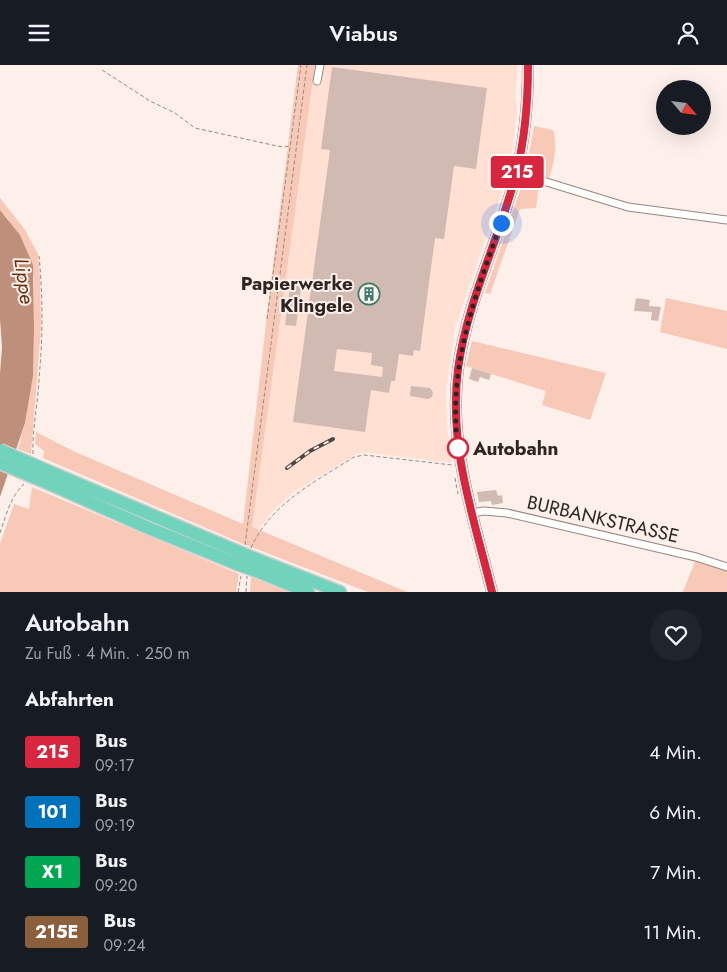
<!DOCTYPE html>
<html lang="de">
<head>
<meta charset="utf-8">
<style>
	:root { --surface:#171b24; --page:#20242c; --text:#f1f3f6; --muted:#9ea1a6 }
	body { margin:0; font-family:Jost,sans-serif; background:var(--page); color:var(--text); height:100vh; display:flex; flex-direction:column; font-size:19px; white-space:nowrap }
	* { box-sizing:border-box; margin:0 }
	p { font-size:16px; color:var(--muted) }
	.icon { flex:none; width:28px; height:28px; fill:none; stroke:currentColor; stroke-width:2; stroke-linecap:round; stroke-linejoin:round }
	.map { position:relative; height:527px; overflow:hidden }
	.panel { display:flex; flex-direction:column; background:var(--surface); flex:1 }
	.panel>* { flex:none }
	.badge { padding:0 10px; border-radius:4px; font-size:18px; line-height:32px }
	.needle { width:32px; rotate:118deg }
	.controls { position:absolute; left:656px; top:15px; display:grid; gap:10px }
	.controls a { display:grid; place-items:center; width:55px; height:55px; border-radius:50%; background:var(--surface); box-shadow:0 5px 20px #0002; font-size:25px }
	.you { position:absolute; width:25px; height:25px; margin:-12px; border:4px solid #fff; border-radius:50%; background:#1a73e8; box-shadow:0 0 0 8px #1a73e833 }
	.map>.badge { position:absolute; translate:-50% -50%; box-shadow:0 0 0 2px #fff }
	h2 { padding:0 25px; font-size:19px; line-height:45px }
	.round { display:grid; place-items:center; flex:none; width:52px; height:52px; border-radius:26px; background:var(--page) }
	.overview { display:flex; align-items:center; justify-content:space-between; height:85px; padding:0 25px }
	h1 { font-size:24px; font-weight:600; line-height:38px }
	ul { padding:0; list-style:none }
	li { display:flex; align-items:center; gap:15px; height:60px; padding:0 25px }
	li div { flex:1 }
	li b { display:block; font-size:19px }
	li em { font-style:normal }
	li .badge { min-width:55px; font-weight:700; text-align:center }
	header { display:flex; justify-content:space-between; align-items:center; height:65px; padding:0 25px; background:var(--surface); font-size:22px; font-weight:600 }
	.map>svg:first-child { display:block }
	.built { fill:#ffe0d3 }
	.green { fill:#f7c9b6 }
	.water { fill:#be907c }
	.building { fill:#d0bab1; fill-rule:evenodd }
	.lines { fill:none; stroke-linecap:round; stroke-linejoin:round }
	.minor-casing { stroke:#99857c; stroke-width:9 }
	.secondary-casing { stroke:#99857c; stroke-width:12 }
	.motorway-casing { stroke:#d1cfce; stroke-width:15 }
	.path { stroke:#958a85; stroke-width:1; stroke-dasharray:4 2.5; stroke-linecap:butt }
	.minor { stroke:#fff; stroke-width:7 }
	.secondary { stroke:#fff; stroke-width:10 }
	.motorway { stroke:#72d3bc; stroke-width:12 }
	.rail-casing { stroke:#4e4440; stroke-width:4 }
	.rail { stroke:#fdefe9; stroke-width:2; stroke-dasharray:5.5; stroke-linecap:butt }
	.motorway-bridge-casing { stroke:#d1cfce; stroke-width:15; stroke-linecap:butt }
	.motorway-bridge { stroke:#72d3bc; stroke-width:12 }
	.line-casing { stroke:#fff; stroke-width:11 }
	.line { stroke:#d7263d; stroke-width:8 }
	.walk { stroke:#2e2522; stroke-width:5; stroke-dasharray:0 9 }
	.stop-dot { fill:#fff; stroke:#d7263d; stroke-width:2.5 }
	.labels { text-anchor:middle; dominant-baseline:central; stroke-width:4; stroke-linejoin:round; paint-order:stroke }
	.poi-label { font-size:19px; font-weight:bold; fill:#2e2522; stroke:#fdefe9; text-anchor:end }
	.stop-label { font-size:19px; font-weight:bold; fill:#2e2522; stroke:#fdefe9; text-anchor:start }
	.street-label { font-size:19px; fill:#2e2522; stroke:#fdefe9 }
	.water-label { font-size:20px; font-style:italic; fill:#682d11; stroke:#fdefe9 }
</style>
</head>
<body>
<header><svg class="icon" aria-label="menu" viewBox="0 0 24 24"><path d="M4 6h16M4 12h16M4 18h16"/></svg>Viabus<svg class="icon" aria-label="person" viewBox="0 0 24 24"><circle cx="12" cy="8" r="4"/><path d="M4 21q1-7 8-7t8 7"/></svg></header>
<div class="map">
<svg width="727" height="527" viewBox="0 0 727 527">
	<rect width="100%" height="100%" fill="#fdefe9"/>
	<path class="built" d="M 315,0 L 518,0 L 515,30 L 517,44 L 513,81 L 503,124 L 455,262 L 446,325 L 447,363 L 452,398 L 372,388 L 358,388 L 293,427 L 274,445 L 258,465 L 252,462 Z"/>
	<g class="green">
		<path d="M 298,0 L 315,0 L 252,462 L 407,527 L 368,527 L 241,478 L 43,393 L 44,386 L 35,379 L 36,367 L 73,386 L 243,459 L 270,224 Z"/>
		<path d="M 534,61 L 553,65 C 558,80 554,98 549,113 L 526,106 Z"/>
		<path d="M 524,114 L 539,119 L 536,143 L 520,144 L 490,229 L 485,228 Z"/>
		<path d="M 0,133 L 25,165 L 38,189 L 40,213 L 41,263 L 31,389 L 18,384 L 25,358 L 33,311 L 34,212 L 8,154 L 0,145 Z"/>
		<path d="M 666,233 L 727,246 L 727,284 L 660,267 Z"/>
		<path d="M 472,276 L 606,308 L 590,355 L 542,340 L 546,326 L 466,301 Z"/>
		<path d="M 32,422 L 239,509 L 236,527 L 0,527 L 0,479 L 14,439 L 29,444 Z"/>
		<path d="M 696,494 L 727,505 L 727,527 L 683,527 Z"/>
		<path d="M 251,512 L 289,527 L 250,527 Z"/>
	</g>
	<path class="water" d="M 0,145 L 20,170 L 33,200 L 34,264 L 33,311 L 25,358 L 0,432 L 0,308 L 2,282 L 0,254 Z"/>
	<g class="building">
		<path d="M 332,2 L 487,23 L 476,104 L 454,101 L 444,174 L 435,173 L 420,286 L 414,285 L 413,291 L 399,289 L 395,316 L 391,316 L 389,328 L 371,325 L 365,367 L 293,357 L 330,85 L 321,84 ZM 337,284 L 372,288 L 371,300 L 383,302 L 382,312 L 334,306 Z"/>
		<path d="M 291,215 L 302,216 L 296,261 L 285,260 Z"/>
		<path d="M 636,233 L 650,235 L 649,241 L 661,242 L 658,256 L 651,255 L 652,247 L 634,246 Z"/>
		<path d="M 472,303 L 491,309 L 489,315 L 480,312 L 478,317 L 469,314 Z"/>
		<path d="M 411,321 L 430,323 L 433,327 L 432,332 L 428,334 L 410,331 Z"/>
		<path d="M 496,425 L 498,431 L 502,430 L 503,438 L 492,440 L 491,436 L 479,437 L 477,427 Z"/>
	</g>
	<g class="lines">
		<g class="minor-casing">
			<g id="minor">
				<path d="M 317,16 L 320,0"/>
				<path d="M 517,108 L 628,142 L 727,155"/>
				<path d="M 471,448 L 484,446 L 507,448 L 696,492 L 727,502"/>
			</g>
		</g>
		<g class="secondary-casing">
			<path id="secondary" d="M 492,527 C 474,453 448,381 458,304 C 467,236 499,175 516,109 C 525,74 528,36 528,0"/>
		</g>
		<g class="motorway-casing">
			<g id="motorway">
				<path d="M 55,409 L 239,487"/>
				<path d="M 52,420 L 146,462 L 237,499"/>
				<path d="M 256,494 L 340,527"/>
				<path d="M 254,505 L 308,527"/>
			</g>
		</g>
		<g class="path">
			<path d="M 102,5 L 150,36 L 175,48 L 195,63 L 277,81 L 284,82 L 289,81"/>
			<path d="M 267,254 L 301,0"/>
			<path d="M 33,389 C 32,364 38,339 39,313 C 43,272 43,231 39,191"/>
			<path d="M 455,413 L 458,429"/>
			<path d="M 0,468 C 6,451 10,432 24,419"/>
			<path d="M 245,480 L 307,0"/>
			<path d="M 251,483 C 271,438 315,417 354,392 L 364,390 L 452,400"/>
			<path d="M 238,527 L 241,511"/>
			<path d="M 246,527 L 247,511"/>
		</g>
		<use href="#minor" class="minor"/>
		<use href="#secondary" class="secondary"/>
		<use href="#motorway" class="motorway"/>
		<g class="rail-casing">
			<path id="rail" d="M 287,403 L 310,386 L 333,374"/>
		</g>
		<use href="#rail" class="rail"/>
		<g class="motorway-bridge-casing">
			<g id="motorway-bridge">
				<path d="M 0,385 L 55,409"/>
				<path d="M 0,398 L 52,420"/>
				<path d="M 239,487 L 256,494"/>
				<path d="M 237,499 L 254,505"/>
			</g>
		</g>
		<use href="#motorway-bridge" class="motorway-bridge"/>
	</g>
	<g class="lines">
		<g class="line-casing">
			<path id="line" d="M 492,527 C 474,453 448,382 458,304 C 467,236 499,175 516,109 C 525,74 528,36 528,0"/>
		</g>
		<use href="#line" class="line"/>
		<path class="walk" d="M 458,383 C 447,304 475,231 501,158"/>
	</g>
	<defs>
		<g id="building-ring" transform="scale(1.125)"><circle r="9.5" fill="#fdefe9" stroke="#3a7c6c" stroke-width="1.5"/><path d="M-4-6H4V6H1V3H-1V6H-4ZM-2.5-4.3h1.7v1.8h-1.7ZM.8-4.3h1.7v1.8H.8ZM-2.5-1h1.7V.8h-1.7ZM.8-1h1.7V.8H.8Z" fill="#3a7c6c"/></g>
	</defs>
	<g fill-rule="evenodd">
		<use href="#building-ring" x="369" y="229"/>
	</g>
	<circle class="stop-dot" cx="458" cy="383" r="10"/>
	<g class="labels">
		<g class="poi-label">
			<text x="353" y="218">Papierwerke<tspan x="353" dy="22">Klingele</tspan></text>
		</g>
		<g class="stop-label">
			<text x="473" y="383">Autobahn</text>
		</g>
		<g class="street-label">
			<text transform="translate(603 454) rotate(13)">BURBANKSTRASSE</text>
		</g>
		<g class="water-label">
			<text transform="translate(24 216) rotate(82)">Lippe</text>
		</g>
	</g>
</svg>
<div class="controls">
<a><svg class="needle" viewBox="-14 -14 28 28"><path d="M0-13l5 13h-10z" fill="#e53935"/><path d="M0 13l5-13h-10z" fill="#9ea1a6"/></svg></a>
</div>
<div class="you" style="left:501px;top:158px"></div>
<b class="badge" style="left:517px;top:107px;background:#d7263d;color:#fff">215</b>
</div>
<section class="panel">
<div class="overview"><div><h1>Autobahn</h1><p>Zu Fuß · 4 Min. · 250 m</p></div><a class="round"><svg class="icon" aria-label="heart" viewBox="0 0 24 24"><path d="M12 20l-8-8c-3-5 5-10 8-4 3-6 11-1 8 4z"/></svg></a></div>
<h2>Abfahrten</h2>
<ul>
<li><span class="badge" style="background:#d7263d;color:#fff">215</span><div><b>Bus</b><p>09:17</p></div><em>4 Min.</em></li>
<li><span class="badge" style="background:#0072bc;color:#fff">101</span><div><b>Bus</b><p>09:19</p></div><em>6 Min.</em></li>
<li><span class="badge" style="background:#00a651;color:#fff">X1</span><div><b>Bus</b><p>09:20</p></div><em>7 Min.</em></li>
<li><span class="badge" style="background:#8b5e3c;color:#fff">215E</span><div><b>Bus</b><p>09:24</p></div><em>11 Min.</em></li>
</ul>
</section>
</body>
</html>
